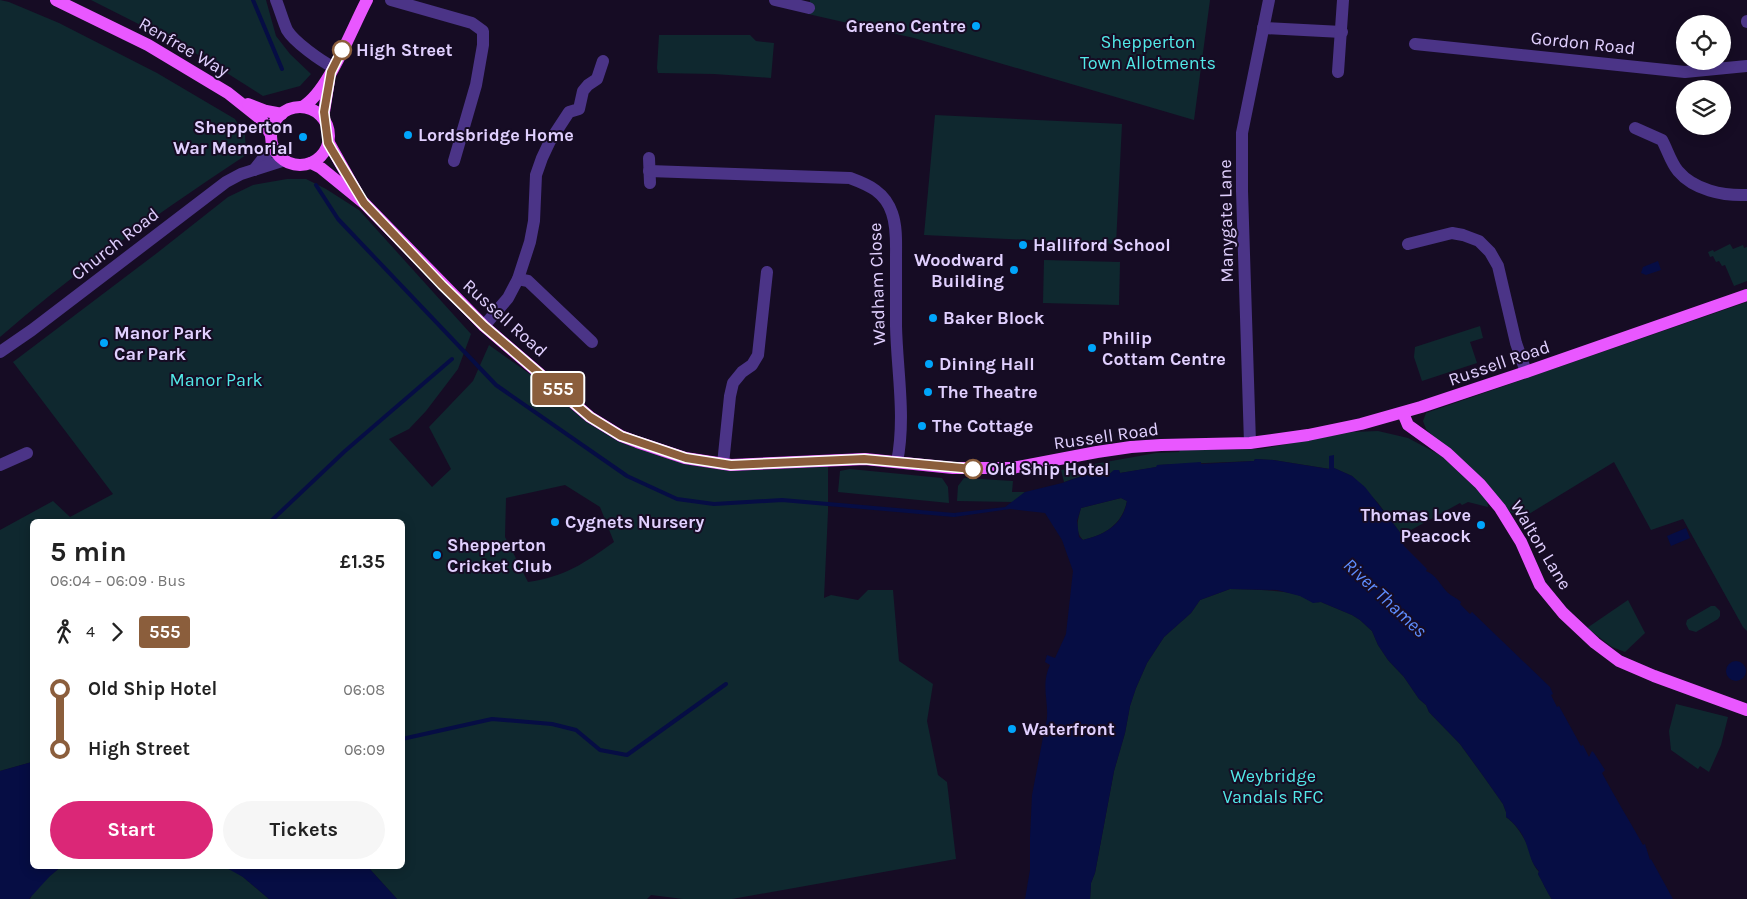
<!DOCTYPE html>
<html lang="en">
<head>
<meta charset="utf-8">
<style>
	:root { --surface:#fff; --page:#f6f6f6; --text:#222; --muted:#767676; --accent:#db2777 }
	body { margin:0; font-family:Karla,sans-serif; background:var(--page); color:var(--text); height:100vh; display:flex; flex-direction:column; font-size:19px; white-space:nowrap }
	* { box-sizing:border-box; margin:0 }
	p { font-size:16px; color:var(--muted) }
	.icon { flex:none; width:28px; height:28px; fill:none; stroke:currentColor; stroke-width:2; stroke-linecap:round; stroke-linejoin:round }
	.map { position:relative; flex:1; overflow:hidden }
	.side { position:absolute; left:30px; top:519px; width:375px; height:350px; display:flex; flex-direction:column; background:var(--surface); border-radius:8px; box-shadow:0 2px 12px #0003 }
	.side>* { flex:none }
	.badge { padding:0 10px; border-radius:4px; font-size:18px; line-height:32px }
	.buttons { position:absolute; left:1676px; top:15px; display:grid; gap:10px }
	.buttons a { display:grid; place-items:center; width:55px; height:55px; border-radius:50%; background:var(--surface); box-shadow:0 2px 12px #0003; font-size:25px }
	.map>.badge { position:absolute; translate:-50% -50%; box-shadow:0 0 0 2px #fff }
	.legs { display:flex; align-items:center; gap:8px; height:55px; padding:0 20px; font-size:16px }
	.legs p { margin-inline-start:auto }
	.headline { display:flex; align-items:center; justify-content:space-between; height:85px; padding:0 20px }
	h1 { font-size:28px; font-weight:700; line-height:38px }
	.primary-button { display:flex; gap:10px; margin-top:auto; padding:10px 20px }
	.primary-button a { flex:1; height:58px; border-radius:30px; background:var(--accent); color:#fff; font-size:20px; font-weight:700; line-height:58px; text-align:center }
	.primary-button a+a { background:var(--page); color:var(--text) }
	ul { padding:0 20px; list-style:none }
	li { display:flex; align-items:center; gap:18px; height:60px; font-size:19px }
	li i { display:grid; place-items:center; width:8px; height:100%; margin:0 6px; background:currentColor }
	li i::after { content:''; width:12px; height:12px; margin:-6px; border:4px solid; border-radius:50%; background:var(--surface) }
	li p { margin-inline-start:auto }
	li:first-child i { background:linear-gradient(#0000 50%,currentColor 0) }
	li:last-child i { background:linear-gradient(currentColor 50%,#0000 0) }
	.map>svg:first-child { display:block }
	.green { fill:#0f282f; fill-rule:evenodd }
	.water { fill:#060d44; fill-rule:evenodd }
	.lines { fill:none; stroke-linecap:round; stroke-linejoin:round }
	.stream { stroke:#060d44; stroke-width:4 }
	.minor { stroke:#4b3487; stroke-width:12 }
	.major { stroke:#e957ff; stroke-width:12 }
	.line-1-casing { stroke:#fff; stroke-width:11 }
	.line-1 { stroke:#8b5e3c; stroke-width:8 }
	.poi-dot { fill:#00a5fb; stroke:#160c24; stroke-width:2 }
	.stop-1-dot { fill:#fff; stroke:#8b5e3c; stroke-width:2.5 }
	.labels { text-anchor:middle; dominant-baseline:central; stroke-width:4; stroke-linejoin:round; paint-order:stroke }
	.poi-label { font-size:18px; font-weight:bold; fill:#e1d0ff; stroke:#160c24; text-anchor:start }
	.park-label { font-size:18px; fill:#52e9e8; stroke:#160c24 }
	.street-label { font-size:18px; fill:#e1d0ff; stroke:#160c24 }
	.stop-label { font-size:18px; font-weight:bold; fill:#e1d0ff; stroke:#160c24; text-anchor:start }
	.water-label { font-size:19px; font-style:italic; fill:#5e8dff; stroke:#160c24 }
</style>
</head>
<body>
<div class="map">
<svg width="1747" height="899" viewBox="0 0 1747 899">
	<rect width="100%" height="100%" fill="#160c24"/>
	<g class="green">
		<path d="M 0,0 L 9,2 L 59,23 L 157,73 L 235,119 L 245,135 L 246,155 C 161,211 77,270 0,337 Z"/>
		<path d="M 91,0 L 266,0 L 276,36 L 290,54 L 311,74 L 300,86 L 263,96 L 192,51 Z"/>
		<path d="M 810,0 L 1210,0 L 1194,120 L 914,38 L 808,14 Z"/>
		<path d="M 659,35 L 750,35 L 756,41 L 774,43 L 771,78 L 714,74 L 658,73 L 657,68 Z"/>
		<path d="M 935,115 L 1122,124 L 1116,244 L 924,235 Z"/>
		<path d="M 287,179 L 306,179 L 326,189 L 359,210 L 471,334 L 458,369 L 426,411 L 409,429 L 389,439 L 432,487 L 451,469 L 429,427 L 473,381 L 489,345 L 590,417 L 685,458 L 828,461 L 828,512 L 824,598 L 831,595 L 858,600 L 868,590 L 893,590 L 899,661 L 933,684 L 927,721 L 938,775 L 947,782 L 956,859 L 732,899 L 683,899 L 651,895 L 647,899 L 397,899 L 367,866 L 402,866 L 402,521 L 32,521 L 32,762 L 0,771 L 0,530 L 53,501 L 70,517 L 113,494 L 13,362 L 157,253 L 228,197 L 253,185 ZM 565,485 L 600,507 L 614,542 C 585,563 564,577 528,582 L 505,537 L 506,498 Z"/>
		<path d="M 1730,244 L 1733,249 L 1743,245 L 1744,248 L 1747,247 L 1747,281 L 1734,286 L 1725,265 L 1722,266 L 1719,261 L 1716,262 L 1713,256 L 1710,257 L 1708,252 L 1713,250 L 1714,252 Z"/>
		<path d="M 1044,260 L 1120,262 L 1119,305 L 1043,303 Z"/>
		<path d="M 1747,302 L 1747,631 L 1743,627 L 1683,519 L 1651,530 L 1614,462 L 1524,517 L 1510,512 L 1426,429 L 1423,421 L 1426,413 Z"/>
		<path d="M 1480,326 L 1483,338 L 1470,342 L 1477,363 L 1422,381 L 1414,357 L 1415,347 Z"/>
		<path d="M 1378,431 L 1408,438 L 1442,456 L 1487,499 L 1488,507 L 1468,502 L 1462,505 L 1460,503 L 1402,535 L 1378,503 L 1352,476 L 1334,468 L 1334,455 L 1330,469 L 1273,460 L 1255,459 L 1254,461 L 1158,465 L 1157,467 L 1120,473 L 1119,470 L 1115,470 L 1107,476 L 1085,475 L 1064,482 L 1061,470 L 1156,453 L 1179,452 L 1180,450 L 1261,449 L 1352,432 Z"/>
		<path d="M 850,469 L 942,478 L 948,487 L 949,503 L 838,492 L 840,471 Z"/>
		<path d="M 964,478 L 1013,481 L 1012,492 L 1025,492 L 1013,502 L 957,501 L 958,486 Z"/>
		<path d="M 1121,498 L 1127,501 C 1122,525 1104,535 1083,540 C 1074,531 1078,519 1081,508 Z"/>
		<path d="M 1230,589 C 1253,590 1276,589 1298,595 C 1307,598 1311,603 1321,602 L 1352,615 L 1360,620 L 1372,631 L 1378,645 L 1388,660 L 1404,677 L 1419,699 L 1426,705 L 1429,712 L 1460,744 L 1484,777 L 1503,804 L 1506,812 L 1506,817 C 1515,823 1521,833 1526,842 C 1531,852 1531,864 1539,872 L 1538,874 C 1542,880 1549,896 1552,899 L 1090,899 L 1091,883 L 1095,873 L 1114,771 L 1125,733 L 1130,706 L 1136,688 L 1147,663 L 1164,637 L 1191,613 L 1200,600 Z"/>
		<path d="M 1628,600 L 1645,633 L 1625,652 L 1612,647 L 1587,628 Z"/>
		<path d="M 1711,606 L 1715,606 L 1720,611 L 1720,616 L 1718,619 L 1696,632 L 1689,630 L 1686,624 L 1687,620 Z"/>
		<path d="M 1676,704 L 1728,717 L 1721,745 L 1709,772 L 1700,766 L 1698,769 L 1671,750 L 1669,731 Z"/>
		<path d="M 62,866 L 227,866 L 243,877 L 269,899 L 30,899 C 35,886 51,875 62,866 Z"/>
	</g>
	<g class="water">
		<path d="M 1658,261 L 1661,270 L 1646,275 L 1641,273 L 1643,267 Z"/>
		<path d="M 1136,333 L 1152,334 L 1151,343 L 1147,345 L 1147,343 L 1135,343 Z"/>
		<path d="M 1334,455 L 1334,468 L 1352,476 L 1365,487 L 1402,535 L 1400,537 L 1404,546 L 1427,569 L 1426,571 C 1436,575 1440,584 1447,592 C 1451,596 1457,598 1461,602 L 1460,604 L 1470,614 L 1472,612 L 1550,687 L 1553,694 L 1551,695 L 1557,707 L 1559,706 L 1581,746 L 1583,745 L 1589,757 L 1592,751 L 1594,753 L 1605,770 L 1602,773 C 1616,799 1629,820 1643,845 L 1645,844 L 1650,860 L 1651,859 L 1673,899 L 1552,899 C 1549,896 1541,879 1538,874 L 1539,871 C 1532,865 1530,855 1527,846 C 1524,835 1515,823 1506,817 L 1506,812 L 1503,804 L 1484,777 L 1460,744 L 1429,712 L 1426,705 L 1419,699 L 1404,677 L 1388,660 L 1378,645 L 1372,631 L 1360,620 L 1352,615 L 1321,602 L 1313,603 L 1300,596 L 1277,590 L 1230,589 L 1200,600 L 1191,613 L 1164,637 L 1147,663 L 1136,688 L 1130,706 L 1125,733 L 1114,771 L 1095,873 L 1091,883 L 1090,899 L 1025,899 L 1030,870 L 1030,837 L 1032,795 L 1045,727 C 1052,707 1039,688 1050,665 L 1045,662 L 1047,655 L 1055,658 L 1066,634 L 1073,571 L 1062,540 L 1045,513 L 1010,509 L 954,517 L 954,513 L 1005,507 L 1025,492 L 1062,483 L 1085,475 L 1107,476 L 1114,470 L 1119,470 L 1120,473 L 1156,467 L 1157,465 L 1201,462 L 1201,464 L 1254,461 L 1255,459 L 1273,460 L 1329,469 L 1329,456 ZM 1121,498 L 1127,501 C 1123,525 1104,535 1083,540 L 1079,537 L 1077,521 L 1081,508 Z"/>
		<path d="M 1686,528 L 1690,538 L 1671,546 L 1667,536 Z"/>
		<circle cx="1736" cy="671" r="10"/>
		<path d="M 32,762 L 32,866 L 62,866 L 50,876 L 29,899 L 0,899 L 0,771 Z"/>
		<path d="M 223,866 L 367,866 L 397,899 L 269,899 L 243,877 Z"/>
	</g>
	<g class="lines">
		<g class="stream">
			<path d="M 253,0 L 282,69"/>
			<path d="M 316,185 L 338,219 L 496,385 L 627,476 L 677,499 L 714,504 L 782,500 L 954,515"/>
			<path d="M 271,521 L 345,451 L 452,359"/>
			<path d="M 402,739 L 492,719 L 552,724 L 576,730 L 600,750 L 627,755 L 726,684"/>
		</g>
		<g class="minor">
			<path d="M 276,0 C 280,10 283,21 287,30 C 294,42 321,61 333,67"/>
			<path d="M 391,0 L 472,23 L 483,31 L 483,45 L 476,85 L 454,161"/>
			<path d="M 775,0 L 809,8"/>
			<path d="M 1747,21 L 1747,22"/>
			<path d="M 1263,28 L 1342,32"/>
			<path d="M 1415,44 L 1685,72 L 1747,66"/>
			<path d="M 1338,72 L 1343,0"/>
			<path d="M 1635,128 L 1662,140 C 1667,149 1671,163 1678,171 C 1694,190 1723,196 1747,195"/>
			<path d="M 649,158 L 650,183"/>
			<path d="M 254,170 L 273,146"/>
			<path d="M 649,171 L 850,178 C 869,185 885,192 892,213 C 897,227 896,243 896,258 C 896,280 896,303 896,326 C 897,371 906,417 897,462"/>
			<path d="M 1408,244 L 1452,233 L 1463,235 L 1479,241 L 1490,252 L 1498,266 L 1516,343 L 1526,372"/>
			<path d="M 518,279 L 528,281 L 592,342"/>
			<path d="M 484,326 L 508,298 L 518,279 L 530,242 L 534,221 L 536,175 L 542,158 L 550,141 L 569,112 L 579,109 L 583,91 L 588,85 L 597,79 L 603,61"/>
			<path d="M 0,352 L 32,330 L 226,182 L 241,174 L 285,160"/>
			<path d="M 1250,443 L 1242,191 L 1242,133 L 1269,0"/>
			<path d="M 723,464 L 730,396 L 733,383 L 742,372 L 752,365 L 758,355 L 767,272"/>
			<path d="M 0,465 L 27,453"/>
		</g>
		<g class="major">
			<path d="M 56,0 L 148,45 L 228,93 L 262,120 L 271,135"/>
			<path d="M 248,104 L 266,111 L 282,114"/>
			<path d="M 302,107 C 328,93 352,28 367,0"/>
			<circle cx="300" cy="136" r="29"/>
			<path d="M 324,119 L 324,112 L 329,80"/>
			<path d="M 329,143 L 357,193"/>
			<path d="M 311,163 L 321,168 L 364,203 L 484,326 L 590,417 L 621,436 L 637,442 L 685,458 L 731,465 L 865,459 L 953,468 L 1012,468 L 1097,452 L 1131,447 L 1161,445 L 1250,443 L 1308,435 L 1361,424 L 1421,407 L 1526,372 L 1747,295"/>
			<path d="M 1403,413 L 1408,425 L 1447,453 L 1480,484 L 1500,508 L 1521,542 L 1540,585 L 1563,613 L 1595,643 L 1619,661 L 1654,676 L 1747,710"/>
		</g>
	</g>
	<g class="lines">
		<g class="line-1-casing">
			<path id="line-1" d="M 342,50 L 331,72 L 324,112 L 328,143 L 332,150 L 364,203 L 442,285 L 484,326 L 590,417 L 621,436 L 686,458 L 731,465 L 864,459 L 973,469"/>
		</g>
		<use href="#line-1" class="line-1"/>
	</g>
	<g class="poi-dot">
		<circle cx="976" cy="26" r="5"/>
		<circle cx="408" cy="135" r="5"/>
		<circle cx="303" cy="137" r="5"/>
		<circle cx="1023" cy="245" r="5"/>
		<circle cx="1014" cy="270" r="5"/>
		<circle cx="933" cy="318" r="5"/>
		<circle cx="104" cy="343" r="5"/>
		<circle cx="1092" cy="348" r="5"/>
		<circle cx="929" cy="364" r="5"/>
		<circle cx="928" cy="392" r="5"/>
		<circle cx="922" cy="426" r="5"/>
		<circle cx="555" cy="522" r="5"/>
		<circle cx="1481" cy="525" r="5"/>
		<circle cx="437" cy="555" r="5"/>
		<circle cx="1012" cy="729" r="5"/>
	</g>
	<g class="stop-1-dot">
		<circle cx="342" cy="50" r="9"/>
		<circle cx="973" cy="469" r="9"/>
	</g>
	<g class="labels">
		<g class="poi-label">
			<text x="966" y="26" text-anchor="end">Greeno Centre</text>
			<text x="293" y="127" text-anchor="end">Shepperton<tspan x="293" dy="21">War Memorial</tspan></text>
			<text x="418" y="135">Lordsbridge Home</text>
			<text x="1033" y="245">Halliford School</text>
			<text x="1004" y="260" text-anchor="end">Woodward<tspan x="1004" dy="21">Building</tspan></text>
			<text x="943" y="318">Baker Block</text>
			<text x="114" y="333">Manor Park<tspan x="114" dy="21">Car Park</tspan></text>
			<text x="1102" y="338">Philip<tspan x="1102" dy="21">Cottam Centre</tspan></text>
			<text x="939" y="364">Dining Hall</text>
			<text x="938" y="392">The Theatre</text>
			<text x="932" y="426">The Cottage</text>
			<text x="1471" y="515" text-anchor="end">Thomas Love<tspan x="1471" dy="21">Peacock</tspan></text>
			<text x="565" y="522">Cygnets Nursery</text>
			<text x="447" y="545">Shepperton<tspan x="447" dy="21">Cricket Club</tspan></text>
			<text x="1022" y="729">Waterfront</text>
		</g>
		<g class="park-label">
			<text x="1148" y="42">Shepperton<tspan x="1148" dy="21">Town Allotments</tspan></text>
			<text x="216" y="380">Manor Park</text>
			<text x="1273" y="776">Weybridge<tspan x="1273" dy="21">Vandals RFC</tspan></text>
		</g>
		<g class="street-label">
			<text transform="translate(1583 43) rotate(6)">Gordon Road</text>
			<text transform="translate(184 47) rotate(30)">Renfree Way</text>
			<text transform="translate(1226 221) rotate(-91)">Manygate Lane</text>
			<text transform="translate(115 244) rotate(-38)">Church Road</text>
			<text transform="translate(877 284) rotate(-92)">Wadham Close</text>
			<text transform="translate(505 318) rotate(42)">Russell Road</text>
			<text transform="translate(1499 363) rotate(-19)">Russell Road</text>
			<text transform="translate(1106 436) rotate(-8)">Russell Road</text>
			<text transform="translate(1541 545) rotate(59)">Walton Lane</text>
		</g>
		<g class="stop-label">
			<text x="356" y="50">High Street</text>
			<text x="987" y="469">Old Ship Hotel</text>
		</g>
		<g class="water-label">
			<text transform="translate(1385 598) rotate(43)">River Thames</text>
		</g>
	</g>
</svg>
<div class="buttons">
<a><svg class="icon" aria-label="locate" viewBox="0 0 24 24"><circle cx="12" cy="12" r="6"/><path d="M12 2v4M12 18v4M2 12h4M18 12h4"/></svg></a>
<a><svg class="icon" aria-label="layers" viewBox="0 0 24 24"><path d="M12 4l9 5-9 5-9-5zM3 14l9 5 9-5"/></svg></a>
</div>
<b class="badge" style="left:558px;top:389px;background:#8b5e3c;color:#fff">555</b>
<section class="side">
<div class="headline"><div><h1>5 min</h1><p>06:04 – 06:09 · Bus</p></div><b>£1.35</b></div>
<div class="legs"><svg class="icon" aria-label="walk" viewBox="0 0 24 24"><circle cx="13" cy="4" r="2"/><path d="M13 8l-2 6 4 7M11 14l-3 7M7 12l3-4h3l4 4"/></svg>4<svg class="icon" aria-label="forward" viewBox="0 0 24 24"><path d="M9 5l7 7-7 7"/></svg><b class="badge" style="background:#8b5e3c;color:#fff">555</b></div>
<ul>
<li><i style="color:#8b5e3c"></i><b>Old Ship Hotel</b><p>06:08</p></li>
<li><i style="color:#8b5e3c"></i><b>High Street</b><p>06:09</p></li>
</ul>
<div class="primary-button"><a>Start</a><a>Tickets</a></div>
</section>
</div>
</body>
</html>
